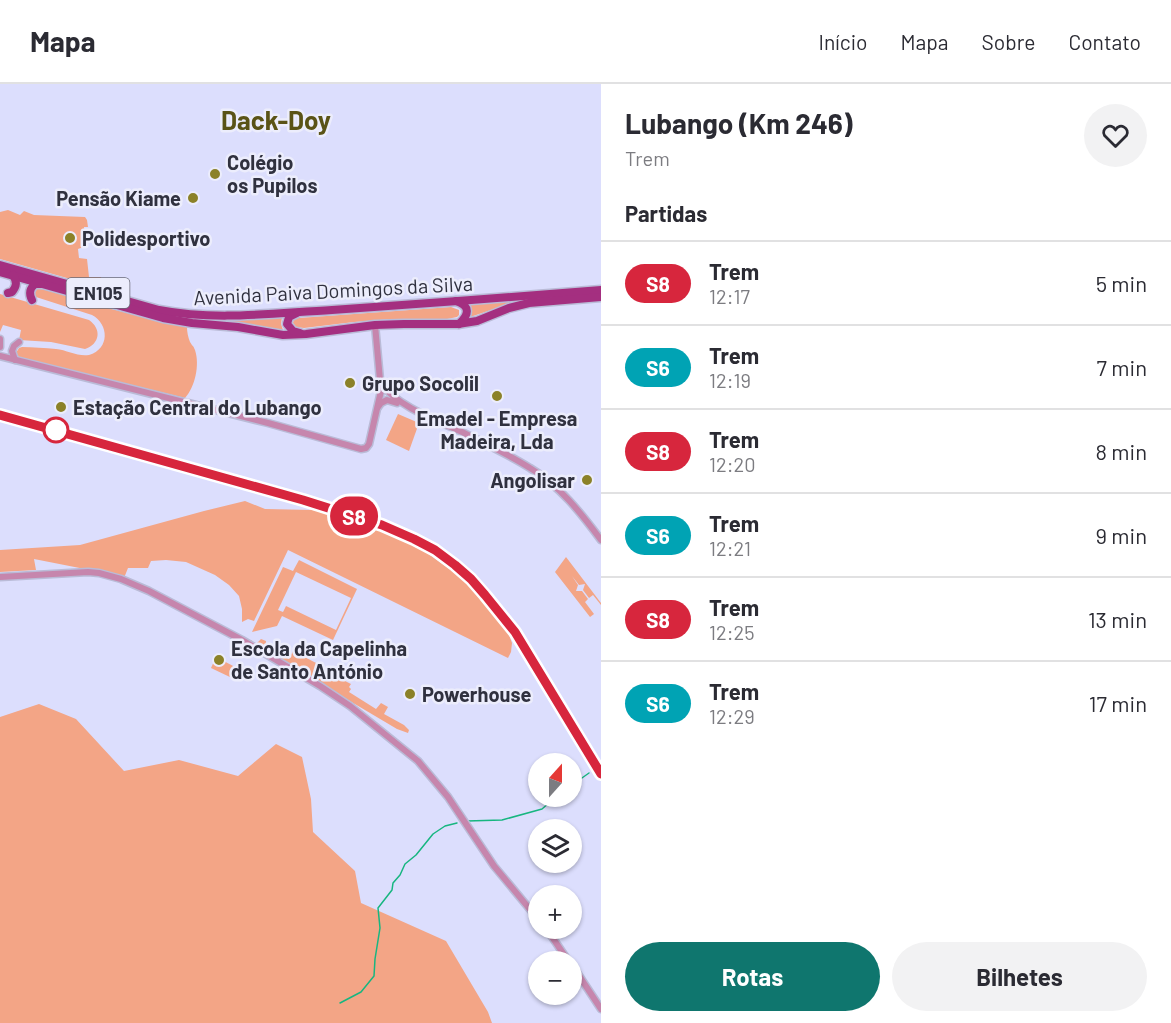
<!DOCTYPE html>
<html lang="pt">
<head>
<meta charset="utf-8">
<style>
	:root { --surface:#fff; --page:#f2f2f3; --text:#2b2b33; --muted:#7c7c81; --line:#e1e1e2; --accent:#0f766e }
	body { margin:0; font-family:Barlow,sans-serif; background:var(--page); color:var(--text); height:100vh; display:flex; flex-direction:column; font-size:22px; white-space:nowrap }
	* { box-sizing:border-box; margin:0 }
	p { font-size:20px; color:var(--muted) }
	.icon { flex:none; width:33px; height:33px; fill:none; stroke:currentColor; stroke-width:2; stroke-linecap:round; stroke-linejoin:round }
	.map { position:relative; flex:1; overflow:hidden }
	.side { display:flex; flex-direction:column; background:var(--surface); width:570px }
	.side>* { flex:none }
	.badge { padding:0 12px; border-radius:20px; font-size:21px; line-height:39px }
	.needle { width:39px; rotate:21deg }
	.tools { position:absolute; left:528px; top:669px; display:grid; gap:12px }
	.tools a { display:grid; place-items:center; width:54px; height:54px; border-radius:50%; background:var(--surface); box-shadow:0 2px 4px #0004; font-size:30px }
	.map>.badge { position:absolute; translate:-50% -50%; box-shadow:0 0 0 3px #fff }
	h2 { padding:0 24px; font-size:22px; line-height:54px }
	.round { display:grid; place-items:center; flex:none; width:63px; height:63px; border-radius:32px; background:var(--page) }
	.head { display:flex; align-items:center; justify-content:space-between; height:102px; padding:0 24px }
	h1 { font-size:28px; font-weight:700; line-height:45px }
	.cta { display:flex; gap:12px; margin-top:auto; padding:12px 24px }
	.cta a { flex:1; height:69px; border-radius:36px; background:var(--accent); color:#fff; font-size:24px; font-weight:700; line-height:69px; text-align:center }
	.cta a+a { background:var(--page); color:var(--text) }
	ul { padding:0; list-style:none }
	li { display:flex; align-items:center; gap:18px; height:84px; padding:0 24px; border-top:2px solid var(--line) }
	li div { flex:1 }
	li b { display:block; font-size:22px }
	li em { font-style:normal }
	li .badge { min-width:66px; font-weight:700; text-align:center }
	header { display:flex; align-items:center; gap:36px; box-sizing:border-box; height:84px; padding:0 30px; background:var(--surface); border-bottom:2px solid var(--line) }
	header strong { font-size:28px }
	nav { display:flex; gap:33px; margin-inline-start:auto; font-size:21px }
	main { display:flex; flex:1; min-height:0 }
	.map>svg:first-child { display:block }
	.green { fill:#f3a586; fill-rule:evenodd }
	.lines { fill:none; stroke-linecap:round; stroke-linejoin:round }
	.stream { stroke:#17b680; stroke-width:1.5 }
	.tertiary-casing { stroke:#babbd7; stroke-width:9 }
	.primary-casing { stroke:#babbd7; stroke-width:11 }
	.tertiary { stroke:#c686ad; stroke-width:6 }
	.primary { stroke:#a42f80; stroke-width:8 }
	.rail-casing { stroke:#7f8096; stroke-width:4 }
	.rail { stroke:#ecedfc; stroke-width:1.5; stroke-dasharray:4.5; stroke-linecap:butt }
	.line-casing { stroke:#fff; stroke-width:14 }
	.line { stroke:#d7263d; stroke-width:9 }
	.poi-dot { fill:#8b8128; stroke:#ecedfc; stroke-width:2 }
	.stop-dot { fill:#fff; stroke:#d7263d; stroke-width:3 }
	.labels { text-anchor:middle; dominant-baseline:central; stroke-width:5; stroke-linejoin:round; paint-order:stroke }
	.shield { fill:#ecedfc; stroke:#686978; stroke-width:1.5 }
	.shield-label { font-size:18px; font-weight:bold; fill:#30313f }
	.poi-label { font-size:20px; font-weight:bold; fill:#30313f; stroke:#ecedfc; text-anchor:start }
	.street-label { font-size:20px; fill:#30313f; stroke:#ecedfc }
	.district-label { font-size:26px; font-weight:bold; fill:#5a5316; stroke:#ecedfc }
</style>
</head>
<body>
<header>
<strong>Mapa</strong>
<nav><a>Início</a><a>Mapa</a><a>Sobre</a><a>Contato</a></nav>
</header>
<main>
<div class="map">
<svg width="601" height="939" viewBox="0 0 601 939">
	<rect width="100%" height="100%" fill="#dcdefd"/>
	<g class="green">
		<path d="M 8,126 L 20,131 L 24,127 L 34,131 L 85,133 L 87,136 L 88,143 L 84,143 L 86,162 L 78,165 L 79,174 L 87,175 L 89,193 L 101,193 L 102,204 L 0,175 L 0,128 Z"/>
		<path d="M 38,203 L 112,225 L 165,239 L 187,243 C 187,248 188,253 190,258 C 193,263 193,261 195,266 C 200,281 195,303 185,314 L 20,274 L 16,269 L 19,264 L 22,263 C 33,263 45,264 56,265 C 67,266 78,273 89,271 C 110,265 109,240 92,231 L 36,213 L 33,210 L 35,204 Z"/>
		<path d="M 0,210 L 89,236 C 102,245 100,260 85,265 L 51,258 L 19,256 L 21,246 L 3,241 L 0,248 Z"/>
		<path d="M 532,215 L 506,221 L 470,233 L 470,226 L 467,220 Z"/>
		<path d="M 451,223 L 459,226 L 459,231 L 457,233 L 447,235 L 392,235 L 354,238 L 304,244 L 296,243 L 293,239 L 294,235 L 299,234 Z"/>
		<path d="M 272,233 L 282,233 L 281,240 L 283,246 L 242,239 L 218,237 Z"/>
		<path d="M 398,330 L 419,339 L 409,367 L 386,356 Z"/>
		<path d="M 245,417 L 265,425 L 313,426 L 362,439 L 420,464 L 455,489 L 470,501 L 499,534 L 508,548 L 512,559 L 511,568 L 508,574 L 288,466 L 254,537 L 248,535 L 242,538 L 242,525 L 239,512 L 229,501 L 215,491 L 186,478 L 166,476 L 151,477 L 148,484 L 128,484 L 124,494 L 100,488 L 34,475 L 36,486 L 0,488 L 0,466 L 80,461 L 204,427 Z"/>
		<path d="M 566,473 L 601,519 L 601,521 L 593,511 L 589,514 L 583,506 L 585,500 L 579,501 L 572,492 L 578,501 L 576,507 L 582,507 L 588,515 L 585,518 L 594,530 L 590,533 L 555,488 Z"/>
		<path d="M 299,476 L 357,505 L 333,556 L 282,532 L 277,542 L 252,548 L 283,483 L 293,487 ZM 296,488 L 351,514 L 336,546 L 286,522 L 283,528 L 278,526 Z"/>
		<path d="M 261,555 L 266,557 L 265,564 L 289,575 L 293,567 L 318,580 L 317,583 L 351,600 L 349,603 L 351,605 L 349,608 L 376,625 L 381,619 L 388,623 L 384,630 L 404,641 L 409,646 L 408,649 L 397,645 L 247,556 L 251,556 L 256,560 Z"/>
		<path d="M 216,573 L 237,584 L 232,594 L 211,584 Z"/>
		<path d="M 39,620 L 76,635 L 124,687 L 179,676 L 238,692 L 276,660 L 302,673 L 311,715 L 313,748 L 355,787 L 361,819 L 446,857 L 488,928 L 492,939 L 0,939 L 0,633 Z"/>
	</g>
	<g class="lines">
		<g class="stream">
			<path d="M 572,701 L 589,689"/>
			<path d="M 467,737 L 502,736 L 542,725 L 557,712"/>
			<path d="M 340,919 L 361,908 L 374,892 L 375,875 L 380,844 L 378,824 L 392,806 L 393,799 L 400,791 L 405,780 L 416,771 L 433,750 L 445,742 L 457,739"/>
		</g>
		<g class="tertiary-casing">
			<g id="tertiary">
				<path d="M 0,255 L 0,263"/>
				<path d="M 0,272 L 268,339 L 361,365 L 366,364 L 369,360 L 381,307 L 375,241"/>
				<path d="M 15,276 L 12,267 L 14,262 L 19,258"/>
				<path d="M 382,300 C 395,321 438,337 460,347 C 484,359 508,370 530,384 C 559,401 581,429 601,456"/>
				<path d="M 378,323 L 381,319 L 387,316 L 397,319"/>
				<path d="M 0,493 L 88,488 L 99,489 L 121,495 L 149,507 L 242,556 L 320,602 L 350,622 L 418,677 L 448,713 L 494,782 L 538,835"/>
				<path d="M 546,844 L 569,878"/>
				<path d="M 572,881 L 601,925"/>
			</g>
		</g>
		<g class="primary-casing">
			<g id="primary">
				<path d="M 0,181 L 159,226 C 216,237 274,229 332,226 C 422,220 511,213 601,206"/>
				<path d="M 0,188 L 163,234 L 192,239 L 238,243 L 283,251 L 306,250 L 375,241 L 404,240 L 458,240 L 477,237 L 509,224 L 529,219 L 601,213"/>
				<path d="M 8,209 L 12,208 C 17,202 17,198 13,191"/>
				<path d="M 32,216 C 29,210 29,205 35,200 L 41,200"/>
				<path d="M 456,217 C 471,222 469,231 459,240"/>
				<path d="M 297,229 L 289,233 L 287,240 L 293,247 L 300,249"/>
			</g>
		</g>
		<use href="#tertiary" class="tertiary"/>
		<use href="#primary" class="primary"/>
		<g class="rail-casing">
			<path id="rail" d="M 0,331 C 80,353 161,375 241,398 C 275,408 308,417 341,428 C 388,443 434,459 470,494 C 495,518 514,548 533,577 C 557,614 578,652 601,690"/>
		</g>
		<use href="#rail" class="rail"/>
	</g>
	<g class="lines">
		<g class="line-casing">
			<path id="line" d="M 0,331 L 303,416 L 382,441 L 414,455 L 435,466 L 455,481 L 471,495 L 485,511 L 515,548 L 601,690"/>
		</g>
		<use href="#line" class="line"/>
	</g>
	<g class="poi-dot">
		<circle cx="215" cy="90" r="6"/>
		<circle cx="193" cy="114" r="6"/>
		<circle cx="70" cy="154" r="6"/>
		<circle cx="350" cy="299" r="6"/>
		<circle cx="497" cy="312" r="6"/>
		<circle cx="61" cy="323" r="6"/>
		<circle cx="587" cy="396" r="6"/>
		<circle cx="219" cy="576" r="6"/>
		<circle cx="410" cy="610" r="6"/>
	</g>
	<circle class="stop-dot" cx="56" cy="346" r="12"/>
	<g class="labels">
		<rect class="shield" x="66.5" y="194" width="63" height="30" rx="4.5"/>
		<g class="shield-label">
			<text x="98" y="209">EN105</text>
		</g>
		<g class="poi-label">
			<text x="227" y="78">Colégio<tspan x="227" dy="23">os Pupilos</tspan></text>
			<text x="181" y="114" text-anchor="end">Pensão Kiame</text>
			<text x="82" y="154">Polidesportivo</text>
			<text x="362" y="299">Grupo Socolil</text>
			<text x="73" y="323">Estação Central do Lubango</text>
			<text x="497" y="334" text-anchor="middle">Emadel - Empresa<tspan x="497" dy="23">Madeira, Lda</tspan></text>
			<text x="575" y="396" text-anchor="end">Angolisar</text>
			<text x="231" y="564">Escola da Capelinha<tspan x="231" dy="23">de Santo António</tspan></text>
			<text x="422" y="610">Powerhouse</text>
		</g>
		<g class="street-label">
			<text transform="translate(333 206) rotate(-3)">Avenida Paiva Domingos da Silva</text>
		</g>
		<g class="district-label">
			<text x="276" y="35">Dack-Doy</text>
		</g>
	</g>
</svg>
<div class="tools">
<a><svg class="needle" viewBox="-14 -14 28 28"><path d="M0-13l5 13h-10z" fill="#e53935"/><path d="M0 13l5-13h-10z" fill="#7c7c81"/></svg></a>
<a><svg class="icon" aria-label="layers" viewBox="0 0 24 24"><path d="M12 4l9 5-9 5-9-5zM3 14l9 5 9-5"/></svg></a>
<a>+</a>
<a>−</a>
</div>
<b class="badge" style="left:354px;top:432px;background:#d7263d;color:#fff">S8</b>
</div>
<section class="side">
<div class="head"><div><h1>Lubango (Km 246)</h1><p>Trem</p></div><a class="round"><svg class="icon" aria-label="heart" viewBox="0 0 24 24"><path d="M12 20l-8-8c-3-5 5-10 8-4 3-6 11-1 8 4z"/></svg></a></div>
<h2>Partidas</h2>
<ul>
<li><span class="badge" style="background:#d7263d;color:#fff">S8</span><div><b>Trem</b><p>12:17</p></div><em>5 min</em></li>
<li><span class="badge" style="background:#00a3b4;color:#fff">S6</span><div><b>Trem</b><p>12:19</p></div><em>7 min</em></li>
<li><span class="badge" style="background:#d7263d;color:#fff">S8</span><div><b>Trem</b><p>12:20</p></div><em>8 min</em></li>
<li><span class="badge" style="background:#00a3b4;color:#fff">S6</span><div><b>Trem</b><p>12:21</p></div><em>9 min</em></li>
<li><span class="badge" style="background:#d7263d;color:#fff">S8</span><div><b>Trem</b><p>12:25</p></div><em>13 min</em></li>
<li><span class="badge" style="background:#00a3b4;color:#fff">S6</span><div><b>Trem</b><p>12:29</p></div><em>17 min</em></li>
</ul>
<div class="cta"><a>Rotas</a><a>Bilhetes</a></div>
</section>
</main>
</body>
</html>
